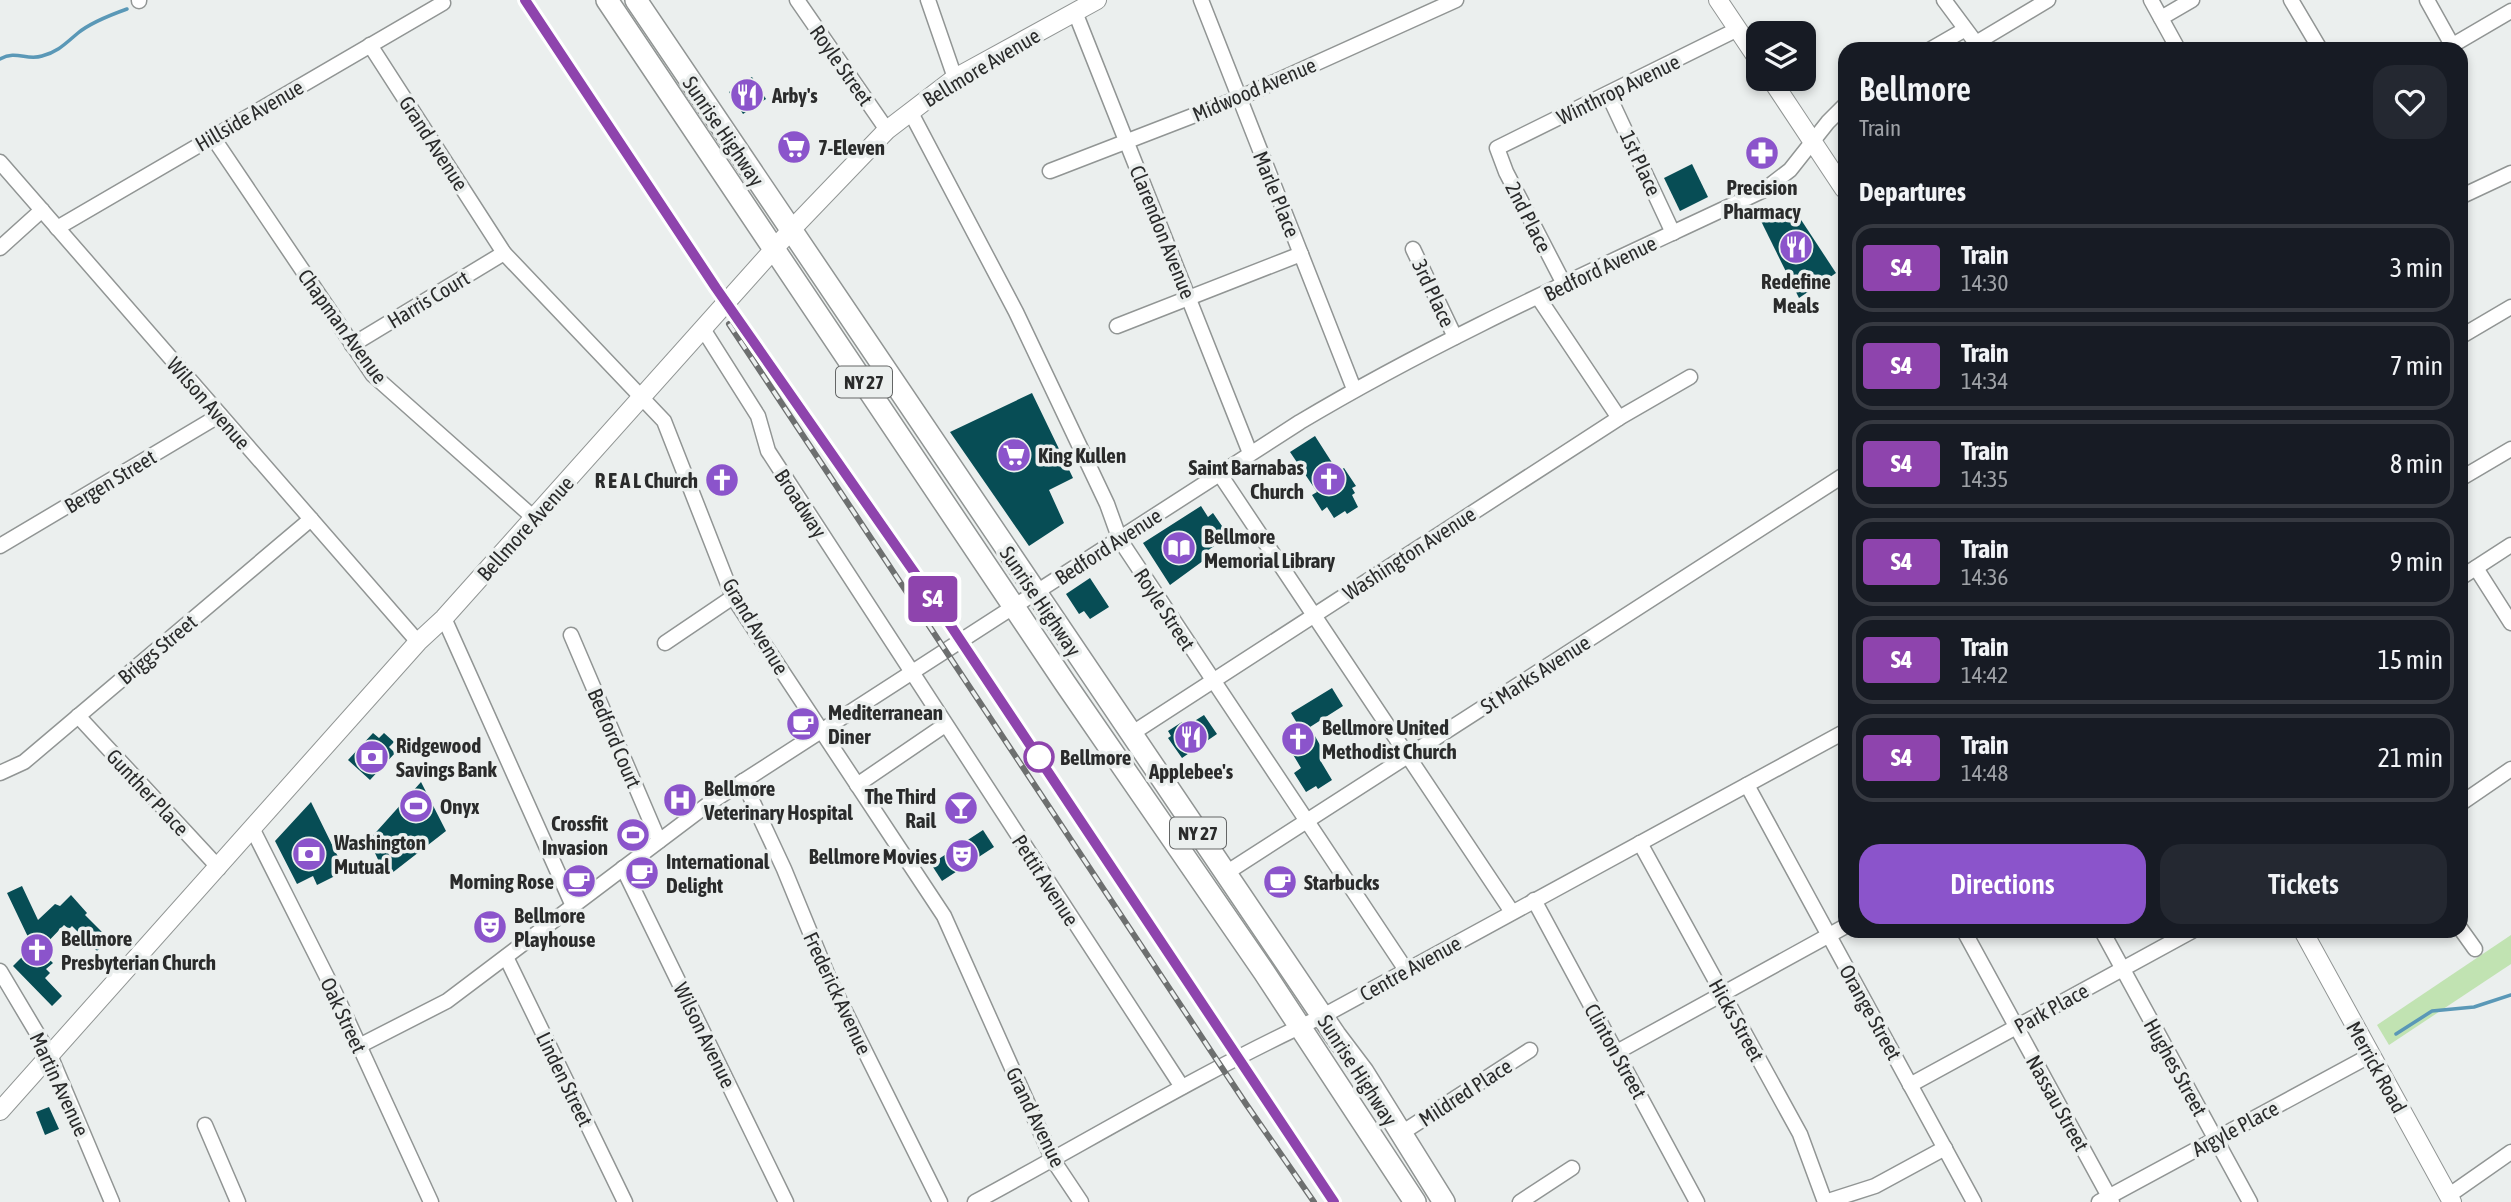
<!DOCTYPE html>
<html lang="en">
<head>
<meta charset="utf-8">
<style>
	:root { --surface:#171b24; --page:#242831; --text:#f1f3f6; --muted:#9ea1a6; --line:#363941; --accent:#8b54cb }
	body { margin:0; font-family:"Asap Condensed",sans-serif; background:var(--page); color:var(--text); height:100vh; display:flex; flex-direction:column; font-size:26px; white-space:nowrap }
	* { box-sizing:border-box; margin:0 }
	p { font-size:23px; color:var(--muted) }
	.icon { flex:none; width:38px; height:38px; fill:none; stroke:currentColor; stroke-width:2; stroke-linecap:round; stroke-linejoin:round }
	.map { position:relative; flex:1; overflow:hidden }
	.sheet { position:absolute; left:1838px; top:42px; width:630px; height:896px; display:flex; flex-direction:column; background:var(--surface); border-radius:21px; box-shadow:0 4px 10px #0003 }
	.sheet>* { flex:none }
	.badge { padding:0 14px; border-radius:5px; font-size:24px; line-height:46px }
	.buttons { position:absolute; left:1746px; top:21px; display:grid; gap:14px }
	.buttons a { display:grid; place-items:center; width:70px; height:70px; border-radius:14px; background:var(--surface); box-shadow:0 4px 10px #0003; font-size:35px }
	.map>.badge { position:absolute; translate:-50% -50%; box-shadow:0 0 0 4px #fff }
	h2 { padding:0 21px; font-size:26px; line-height:63px }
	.round { display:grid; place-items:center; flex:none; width:74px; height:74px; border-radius:21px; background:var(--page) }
	.summary { display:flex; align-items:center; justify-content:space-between; height:119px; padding:0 21px }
	h1 { font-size:33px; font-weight:600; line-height:52px }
	.primary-button { display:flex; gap:14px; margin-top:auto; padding:14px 21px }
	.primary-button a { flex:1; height:80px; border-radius:21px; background:var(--accent); color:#fff; font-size:28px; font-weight:600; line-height:80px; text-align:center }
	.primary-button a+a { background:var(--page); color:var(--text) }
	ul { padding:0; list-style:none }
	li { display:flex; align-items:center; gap:21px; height:88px; margin:0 14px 10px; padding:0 7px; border:4px solid var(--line); border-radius:21px }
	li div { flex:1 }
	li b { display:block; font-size:26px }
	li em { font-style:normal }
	li .badge { min-width:77px; font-weight:700; text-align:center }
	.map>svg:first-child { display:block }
	.green { fill:#c1e3b2 }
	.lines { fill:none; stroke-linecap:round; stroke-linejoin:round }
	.stream { stroke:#5a98b7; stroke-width:3.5 }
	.building { fill:#074d55 }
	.minor-casing { stroke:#919594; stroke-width:17 }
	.major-casing { stroke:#919594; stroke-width:20 }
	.highway-casing { stroke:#919594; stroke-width:24 }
	.minor { stroke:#fff; stroke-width:14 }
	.major { stroke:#fff; stroke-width:18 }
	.highway { stroke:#fff; stroke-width:21 }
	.rail-casing { stroke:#6d6f6f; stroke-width:6 }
	.rail { stroke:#ebefee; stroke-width:3.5; stroke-dasharray:10; stroke-linecap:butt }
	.line-casing { stroke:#fff; stroke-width:16 }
	.line { stroke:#8e44ad; stroke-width:10 }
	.stop-dot { fill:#fff; stroke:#8e44ad; stroke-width:3.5 }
	.labels { text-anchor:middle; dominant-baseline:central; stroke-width:7; stroke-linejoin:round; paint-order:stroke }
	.shield { fill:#ebefee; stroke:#646666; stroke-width:2 }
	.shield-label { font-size:19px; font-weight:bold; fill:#2a2b2b }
	.street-label { font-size:21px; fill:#2a2b2b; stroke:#ebefee }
	.poi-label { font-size:21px; font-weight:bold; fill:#2a2b2b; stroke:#ebefee; text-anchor:start }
	.stop-label { font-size:21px; font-weight:bold; fill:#2a2b2b; stroke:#ebefee; text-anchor:start }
</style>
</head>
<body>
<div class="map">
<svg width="2511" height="1202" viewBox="0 0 2511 1202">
	<rect width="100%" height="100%" fill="#ebefee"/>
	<path class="green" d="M 2511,935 L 2511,964 L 2389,1045 L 2377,1025 Z"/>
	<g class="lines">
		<g class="stream">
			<path d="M 0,59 C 16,50 27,61 42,56 C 58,52 66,43 78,33 C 89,24 113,14 127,9"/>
			<path d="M 2396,1034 L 2432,1011 L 2474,1007 L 2511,995"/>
		</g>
	</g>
	<g class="building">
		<path d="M 752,77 L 766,99 L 743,114 L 729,92 Z"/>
		<path d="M 1692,164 L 1708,197 L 1680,211 L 1664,178 Z"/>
		<path d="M 1792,206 L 1836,273 L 1799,298 L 1761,221 Z"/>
		<path d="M 1032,393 L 1073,478 L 1049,490 L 1064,523 L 1029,546 L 950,432 Z"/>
		<path d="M 1315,436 L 1338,472 L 1344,468 L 1356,486 L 1352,488 L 1355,493 L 1352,495 L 1358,507 L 1347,514 L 1345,511 L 1334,518 L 1327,507 L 1322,511 L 1312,495 L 1317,492 L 1290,452 Z"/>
		<path d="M 1201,506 L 1208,517 L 1213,513 L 1222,526 L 1224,531 L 1220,534 L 1223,540 L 1204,553 L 1207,558 L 1170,585 L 1143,543 Z"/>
		<path d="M 1090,578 L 1109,607 L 1090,619 L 1084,611 L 1079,614 L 1066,594 Z"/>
		<path d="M 1332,688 L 1343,706 L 1310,727 L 1326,756 L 1320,760 L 1332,780 L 1318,789 L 1316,786 L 1306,792 L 1294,773 L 1301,768 L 1285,741 L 1301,730 L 1291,713 Z"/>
		<path d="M 1204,715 L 1217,734 L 1182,758 L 1168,738 L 1171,736 L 1168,731 L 1182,722 L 1185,727 Z"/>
		<path d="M 373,733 L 379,738 L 384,733 L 394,742 L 389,747 L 395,753 L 370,780 L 348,760 Z"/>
		<path d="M 421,782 L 446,831 L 392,873 L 388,863 L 381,866 L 369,840 Z"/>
		<path d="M 311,802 L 345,871 L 317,885 L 313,876 L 297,884 L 275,841 Z"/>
		<path d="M 983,830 L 994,847 L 942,881 L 931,864 Z"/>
		<path d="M 22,886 L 38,920 L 55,904 L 60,906 L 71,895 L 87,913 L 85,915 L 105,935 L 100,941 L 104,944 L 97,951 L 72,926 L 69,929 L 64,925 L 40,950 L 53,963 L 46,969 L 50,973 L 45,978 L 62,996 L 52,1006 L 13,966 L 31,948 L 25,941 L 28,937 L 7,893 Z"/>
		<path d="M 49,1107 L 59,1129 L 45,1135 L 36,1112 Z"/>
	</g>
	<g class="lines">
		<g class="minor-casing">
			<g id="minor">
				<path d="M 139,0 L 139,1"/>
				<path d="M 797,0 L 887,130"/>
				<path d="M 928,0 L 955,78"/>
				<path d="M 1201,0 L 1354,389"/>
				<path d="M 1944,0 L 1976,43 L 2048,0"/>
				<path d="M 2151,0 L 2178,49"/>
				<path d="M 2291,0 L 2320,49"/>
				<path d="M 2427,0 L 2452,45"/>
				<path d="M 1075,12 L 1250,453"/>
				<path d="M 2161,18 L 2192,0"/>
				<path d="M 370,45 L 504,253 L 664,421 L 733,597 L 944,916 L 1053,1160 L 1081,1202"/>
				<path d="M 1931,49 L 1964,30"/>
				<path d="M 2446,49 L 2511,11"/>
				<path d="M 1608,94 L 1673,233"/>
				<path d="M 910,111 L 1016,312 L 1107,504 L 1120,540 L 1406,970"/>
				<path d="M 212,136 L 373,375 L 534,518"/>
				<path d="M 0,162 L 418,642"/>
				<path d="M 1050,171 L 1239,98 L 1456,0"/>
				<path d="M 2460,197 L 2511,173"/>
				<path d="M 57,228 L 443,3"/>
				<path d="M 0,248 L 42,210"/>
				<path d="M 1413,249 L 1455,337"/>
				<path d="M 1564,284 L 1506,172 L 1497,148 L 1738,29"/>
				<path d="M 1538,297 L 1619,418"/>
				<path d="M 1117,326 L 1301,254"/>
				<path d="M 703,329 L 758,416 L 768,451 L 1182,1087"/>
				<path d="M 2460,337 L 2511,307"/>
				<path d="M 352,345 L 504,253"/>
				<path d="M 1219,473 L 1512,912"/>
				<path d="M 2460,479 L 2511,449"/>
				<path d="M 0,546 L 220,415"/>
				<path d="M 2476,568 L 2511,623"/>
				<path d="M 2460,578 L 2511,545"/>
				<path d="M 444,618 L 573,906"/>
				<path d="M 571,635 L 659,841"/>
				<path d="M 665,643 L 733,597"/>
				<path d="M 78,716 L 219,868"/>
				<path d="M 1131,734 L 1619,418 L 1690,377"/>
				<path d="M 0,773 L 24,762 L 311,519"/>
				<path d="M 743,781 L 784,869 L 830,981 L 940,1202"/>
				<path d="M 857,785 L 945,725"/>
				<path d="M 1747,785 L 1974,1202"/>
				<path d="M 2460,804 L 2511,769"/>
				<path d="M 253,830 L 335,993 L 431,1202"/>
				<path d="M 1640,843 L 1800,1134 L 1825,1202 L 1875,1186 L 1945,1148"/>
				<path d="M 623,868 L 786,1202"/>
				<path d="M 1226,873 L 1844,475"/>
				<path d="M 1534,900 L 1697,1202"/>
				<path d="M 2460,928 L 2475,949"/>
				<path d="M 1964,931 L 2112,1202"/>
				<path d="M 2102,931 L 2250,1202"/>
				<path d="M 506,957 L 625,1202"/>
				<path d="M 0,971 L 50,1055 L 112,1202"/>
				<path d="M 359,1046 L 447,1001 L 711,802 L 1300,422 C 1449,333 1608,264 1764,190 L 1790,170 L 1828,122 L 1844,106"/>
				<path d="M 1617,1052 L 1844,927"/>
				<path d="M 1910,1085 L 2192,931"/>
				<path d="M 205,1125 L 238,1202"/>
				<path d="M 1400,1134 L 1530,1050"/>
				<path d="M 2448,1196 L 2511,1152"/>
				<path d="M 975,1202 C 1090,1140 1203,1071 1323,1016 L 1844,732"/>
				<path d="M 1520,1202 L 1572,1168"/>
				<path d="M 2099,1202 L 2371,1055"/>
			</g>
		</g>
		<g class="major-casing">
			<g id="major">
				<path d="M 1718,0 L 1759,61"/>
				<path d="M 1771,79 L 1844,189"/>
				<path d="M 2303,931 L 2452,1202"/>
				<path d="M 0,1111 L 418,642 L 444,618 L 791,230 L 887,130 L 955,78 L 1097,0"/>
			</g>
		</g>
		<g class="highway-casing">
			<g id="highway">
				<path d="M 607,0 L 1065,683 L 1264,972 L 1415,1202"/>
				<path d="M 636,0 L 1335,1035 L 1363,1072 L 1444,1202"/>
			</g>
		</g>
		<use href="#minor" class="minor"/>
		<use href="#major" class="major"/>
		<use href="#highway" class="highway"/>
		<g class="rail-casing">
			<g id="rail">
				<path d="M 525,0 C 792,402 1071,797 1334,1202"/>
				<path d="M 729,324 L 1246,1104 L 1314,1202"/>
			</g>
		</g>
		<use href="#rail" class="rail"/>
	</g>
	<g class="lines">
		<g class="line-casing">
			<path id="line" d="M 525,0 L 716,288 L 935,602 L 1334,1202"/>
		</g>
		<use href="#line" class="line"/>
	</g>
	<defs>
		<g id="restaurant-disc" transform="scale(1.75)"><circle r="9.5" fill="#8b54cb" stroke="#ebefee"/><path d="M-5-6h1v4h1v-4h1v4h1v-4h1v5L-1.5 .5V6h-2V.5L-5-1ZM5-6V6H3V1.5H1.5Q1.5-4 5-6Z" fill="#fff"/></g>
		<g id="supermarket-disc" transform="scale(1.75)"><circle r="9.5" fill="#8b54cb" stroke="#ebefee"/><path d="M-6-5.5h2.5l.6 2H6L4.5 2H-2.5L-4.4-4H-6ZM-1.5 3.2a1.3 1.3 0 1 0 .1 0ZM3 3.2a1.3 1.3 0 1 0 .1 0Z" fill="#fff"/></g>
		<g id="pharmacy-disc" transform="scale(1.75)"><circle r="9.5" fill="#8b54cb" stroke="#ebefee"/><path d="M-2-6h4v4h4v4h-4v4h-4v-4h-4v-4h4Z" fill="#fff"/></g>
		<g id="church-disc" transform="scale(1.75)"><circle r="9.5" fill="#8b54cb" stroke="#ebefee"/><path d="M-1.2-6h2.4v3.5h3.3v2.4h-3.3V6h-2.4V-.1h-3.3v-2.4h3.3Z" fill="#fff"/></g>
		<g id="library-disc" transform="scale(1.75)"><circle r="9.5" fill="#8b54cb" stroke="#ebefee"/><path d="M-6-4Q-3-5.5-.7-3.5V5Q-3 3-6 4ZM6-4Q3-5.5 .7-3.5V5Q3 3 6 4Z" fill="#fff"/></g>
		<g id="cafe-disc" transform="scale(1.75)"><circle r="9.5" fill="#8b54cb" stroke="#ebefee"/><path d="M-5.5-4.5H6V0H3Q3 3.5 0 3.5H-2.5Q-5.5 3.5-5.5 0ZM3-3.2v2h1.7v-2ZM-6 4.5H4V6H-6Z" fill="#fff"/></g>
		<g id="bank-disc" transform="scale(1.75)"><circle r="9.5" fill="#8b54cb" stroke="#ebefee"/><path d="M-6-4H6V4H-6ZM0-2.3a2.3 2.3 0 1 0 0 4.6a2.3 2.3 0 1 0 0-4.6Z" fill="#fff"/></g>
		<g id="hospital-disc" transform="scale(1.75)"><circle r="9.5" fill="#8b54cb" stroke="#ebefee"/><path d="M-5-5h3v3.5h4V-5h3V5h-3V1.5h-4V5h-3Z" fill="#fff"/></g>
		<g id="stadium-disc" transform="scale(1.75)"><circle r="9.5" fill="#8b54cb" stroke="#ebefee"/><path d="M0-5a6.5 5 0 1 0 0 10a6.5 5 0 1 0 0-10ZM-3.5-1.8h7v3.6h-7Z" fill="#fff"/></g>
		<g id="bar-disc" transform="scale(1.75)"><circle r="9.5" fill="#8b54cb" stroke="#ebefee"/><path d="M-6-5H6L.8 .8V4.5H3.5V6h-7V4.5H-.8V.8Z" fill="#fff"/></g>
		<g id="theatre-disc" transform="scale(1.75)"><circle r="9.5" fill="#8b54cb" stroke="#ebefee"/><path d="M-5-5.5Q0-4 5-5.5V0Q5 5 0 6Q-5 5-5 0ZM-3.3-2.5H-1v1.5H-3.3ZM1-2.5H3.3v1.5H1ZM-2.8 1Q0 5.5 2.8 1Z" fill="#fff"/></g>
	</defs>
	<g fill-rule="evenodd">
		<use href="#restaurant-disc" x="747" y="95"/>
		<use href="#supermarket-disc" x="794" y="147"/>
		<use href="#pharmacy-disc" x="1762" y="153"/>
		<use href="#restaurant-disc" x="1796" y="247"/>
		<use href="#supermarket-disc" x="1014" y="455"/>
		<use href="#church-disc" x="1329" y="479"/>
		<use href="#church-disc" x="722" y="480"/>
		<use href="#library-disc" x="1179" y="548"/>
		<use href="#cafe-disc" x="803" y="724"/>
		<use href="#restaurant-disc" x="1191" y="737"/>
		<use href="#church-disc" x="1298" y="739"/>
		<use href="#bank-disc" x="372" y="757"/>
		<use href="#hospital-disc" x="680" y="800"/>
		<use href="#stadium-disc" x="416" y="806"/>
		<use href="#bar-disc" x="961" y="808"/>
		<use href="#stadium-disc" x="633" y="835"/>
		<use href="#bank-disc" x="309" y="854"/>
		<use href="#theatre-disc" x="962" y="856"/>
		<use href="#cafe-disc" x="642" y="873"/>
		<use href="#cafe-disc" x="579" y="881"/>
		<use href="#cafe-disc" x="1280" y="882"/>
		<use href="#theatre-disc" x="490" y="927"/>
		<use href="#church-disc" x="37" y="950"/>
	</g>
	<circle class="stop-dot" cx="1039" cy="757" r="14"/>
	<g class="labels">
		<g class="shield">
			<rect x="836" y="366.5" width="56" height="31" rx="5"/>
			<rect x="1170" y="817.5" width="56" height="31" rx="5"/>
		</g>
		<g class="shield-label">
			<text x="864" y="382">NY 27</text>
			<text x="1198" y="833">NY 27</text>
		</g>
		<g class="street-label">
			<text transform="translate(842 65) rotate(55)">Royle Street</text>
			<text transform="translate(981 67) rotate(-31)">Bellmore Avenue</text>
			<text transform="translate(1254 89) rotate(-23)">Midwood Avenue</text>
			<text transform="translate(1618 89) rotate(-26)">Winthrop Avenue</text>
			<text transform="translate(249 115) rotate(-30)">Hillside Avenue</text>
			<text transform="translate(724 131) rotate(56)">Sunrise Highway</text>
			<text transform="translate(434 143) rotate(57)">Grand Avenue</text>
			<text transform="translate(1641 163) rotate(65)">1st Place</text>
			<text transform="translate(1277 194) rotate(68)">Marle Place</text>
			<text transform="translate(1529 217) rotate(63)">2nd Place</text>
			<text transform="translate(1163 232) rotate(68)">Clarendon Avenue</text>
			<text transform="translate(1600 268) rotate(-26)">Bedford Avenue</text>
			<text transform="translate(1434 293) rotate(65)">3rd Place</text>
			<text transform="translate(428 299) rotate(-31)">Harris Court</text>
			<text transform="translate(343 326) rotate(54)">Chapman Avenue</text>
			<text transform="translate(209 403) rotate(49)">Wilson Avenue</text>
			<text transform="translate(110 481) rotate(-31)">Bergen Street</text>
			<text transform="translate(801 503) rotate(57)">Broadway</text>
			<text transform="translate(525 528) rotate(-48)">Bellmore Avenue</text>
			<text transform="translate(1108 546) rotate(-33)">Bedford Avenue</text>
			<text transform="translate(1409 553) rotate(-33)">Washington Avenue</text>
			<text transform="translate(1041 601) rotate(56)">Sunrise Highway</text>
			<text transform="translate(1165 609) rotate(57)">Royle Street</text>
			<text transform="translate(756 626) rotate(59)">Grand Avenue</text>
			<text transform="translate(157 649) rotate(-40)">Briggs Street</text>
			<text transform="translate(1535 674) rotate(-33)">St Marks Avenue</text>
			<text transform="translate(615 738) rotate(67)">Bedford Court</text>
			<text transform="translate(148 792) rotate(47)">Gunther Place</text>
			<text transform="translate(1046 880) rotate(57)">Pettit Avenue</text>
			<text transform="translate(1410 968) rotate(-29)">Centre Avenue</text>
			<text transform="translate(838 993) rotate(65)">Frederick Avenue</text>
			<text transform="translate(2051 1008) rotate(-29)">Park Place</text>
			<text transform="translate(1871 1012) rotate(61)">Orange Street</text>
			<text transform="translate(344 1015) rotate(65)">Oak Street</text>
			<text transform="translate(1737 1020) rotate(61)">Hicks Street</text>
			<text transform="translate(705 1035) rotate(64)">Wilson Avenue</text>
			<text transform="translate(1616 1051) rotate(61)">Clinton Street</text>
			<text transform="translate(2176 1067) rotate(61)">Hughes Street</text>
			<text transform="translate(2377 1067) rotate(61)">Merrick Road</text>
			<text transform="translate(1358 1070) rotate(57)">Sunrise Highway</text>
			<text transform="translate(565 1079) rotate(64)">Linden Street</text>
			<text transform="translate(60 1084) rotate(65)">Martin Avenue</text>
			<text transform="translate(1465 1092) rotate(-33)">Mildred Place</text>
			<text transform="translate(2058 1103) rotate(61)">Nassau Street</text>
			<text transform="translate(1036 1117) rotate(64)">Grand Avenue</text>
			<text transform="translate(2235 1128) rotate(-28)">Argyle Place</text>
		</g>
		<g class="poi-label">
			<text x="772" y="95">Arby's</text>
			<text x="818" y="147">7-Eleven</text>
			<text x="1762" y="187" text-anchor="middle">Precision<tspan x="1762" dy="24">Pharmacy</tspan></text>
			<text x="1796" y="281" text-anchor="middle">Redefine<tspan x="1796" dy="24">Meals</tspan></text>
			<text x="1038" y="455">King Kullen</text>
			<text x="1304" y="467" text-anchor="end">Saint Barnabas<tspan x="1304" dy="24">Church</tspan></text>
			<text x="698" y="480" text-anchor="end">R E A L Church</text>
			<text x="1204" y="536">Bellmore<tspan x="1204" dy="24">Memorial Library</tspan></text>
			<text x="828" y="712">Mediterranean<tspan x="828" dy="24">Diner</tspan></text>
			<text x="1322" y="727">Bellmore United<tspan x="1322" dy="24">Methodist Church</tspan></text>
			<text x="396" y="745">Ridgewood<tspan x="396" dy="24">Savings Bank</tspan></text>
			<text x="1191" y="771" text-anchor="middle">Applebee's</text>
			<text x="704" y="788">Bellmore<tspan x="704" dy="24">Veterinary Hospital</tspan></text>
			<text x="936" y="796" text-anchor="end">The Third<tspan x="936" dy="24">Rail</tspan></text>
			<text x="440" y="806">Onyx</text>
			<text x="608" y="823" text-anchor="end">Crossfit<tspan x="608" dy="24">Invasion</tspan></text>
			<text x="334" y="842">Washington<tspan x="334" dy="24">Mutual</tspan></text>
			<text x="937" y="856" text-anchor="end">Bellmore Movies</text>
			<text x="666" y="861">International<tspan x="666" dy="24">Delight</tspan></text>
			<text x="554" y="881" text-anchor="end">Morning Rose</text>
			<text x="1304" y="882">Starbucks</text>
			<text x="514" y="915">Bellmore<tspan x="514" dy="24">Playhouse</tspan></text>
			<text x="61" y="938">Bellmore<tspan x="61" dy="24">Presbyterian Church</tspan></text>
		</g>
		<g class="stop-label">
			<text x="1060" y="757">Bellmore</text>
		</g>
	</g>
</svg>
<div class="buttons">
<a><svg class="icon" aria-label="layers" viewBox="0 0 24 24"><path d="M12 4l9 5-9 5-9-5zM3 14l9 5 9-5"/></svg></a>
</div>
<b class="badge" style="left:933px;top:599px;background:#8e44ad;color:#fff">S4</b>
<section class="sheet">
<div class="summary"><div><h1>Bellmore</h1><p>Train</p></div><a class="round"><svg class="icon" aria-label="heart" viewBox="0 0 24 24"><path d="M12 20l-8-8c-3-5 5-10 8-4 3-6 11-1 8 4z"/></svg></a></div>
<h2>Departures</h2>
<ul>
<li><span class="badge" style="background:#8e44ad;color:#fff">S4</span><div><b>Train</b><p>14:30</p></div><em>3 min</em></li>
<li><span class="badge" style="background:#8e44ad;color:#fff">S4</span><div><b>Train</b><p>14:34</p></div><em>7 min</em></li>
<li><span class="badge" style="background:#8e44ad;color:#fff">S4</span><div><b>Train</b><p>14:35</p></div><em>8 min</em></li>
<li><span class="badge" style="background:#8e44ad;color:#fff">S4</span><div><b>Train</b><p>14:36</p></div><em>9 min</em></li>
<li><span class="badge" style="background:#8e44ad;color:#fff">S4</span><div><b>Train</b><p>14:42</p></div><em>15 min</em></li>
<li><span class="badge" style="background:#8e44ad;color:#fff">S4</span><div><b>Train</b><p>14:48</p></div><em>21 min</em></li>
</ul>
<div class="primary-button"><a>Directions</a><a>Tickets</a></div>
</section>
</div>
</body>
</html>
